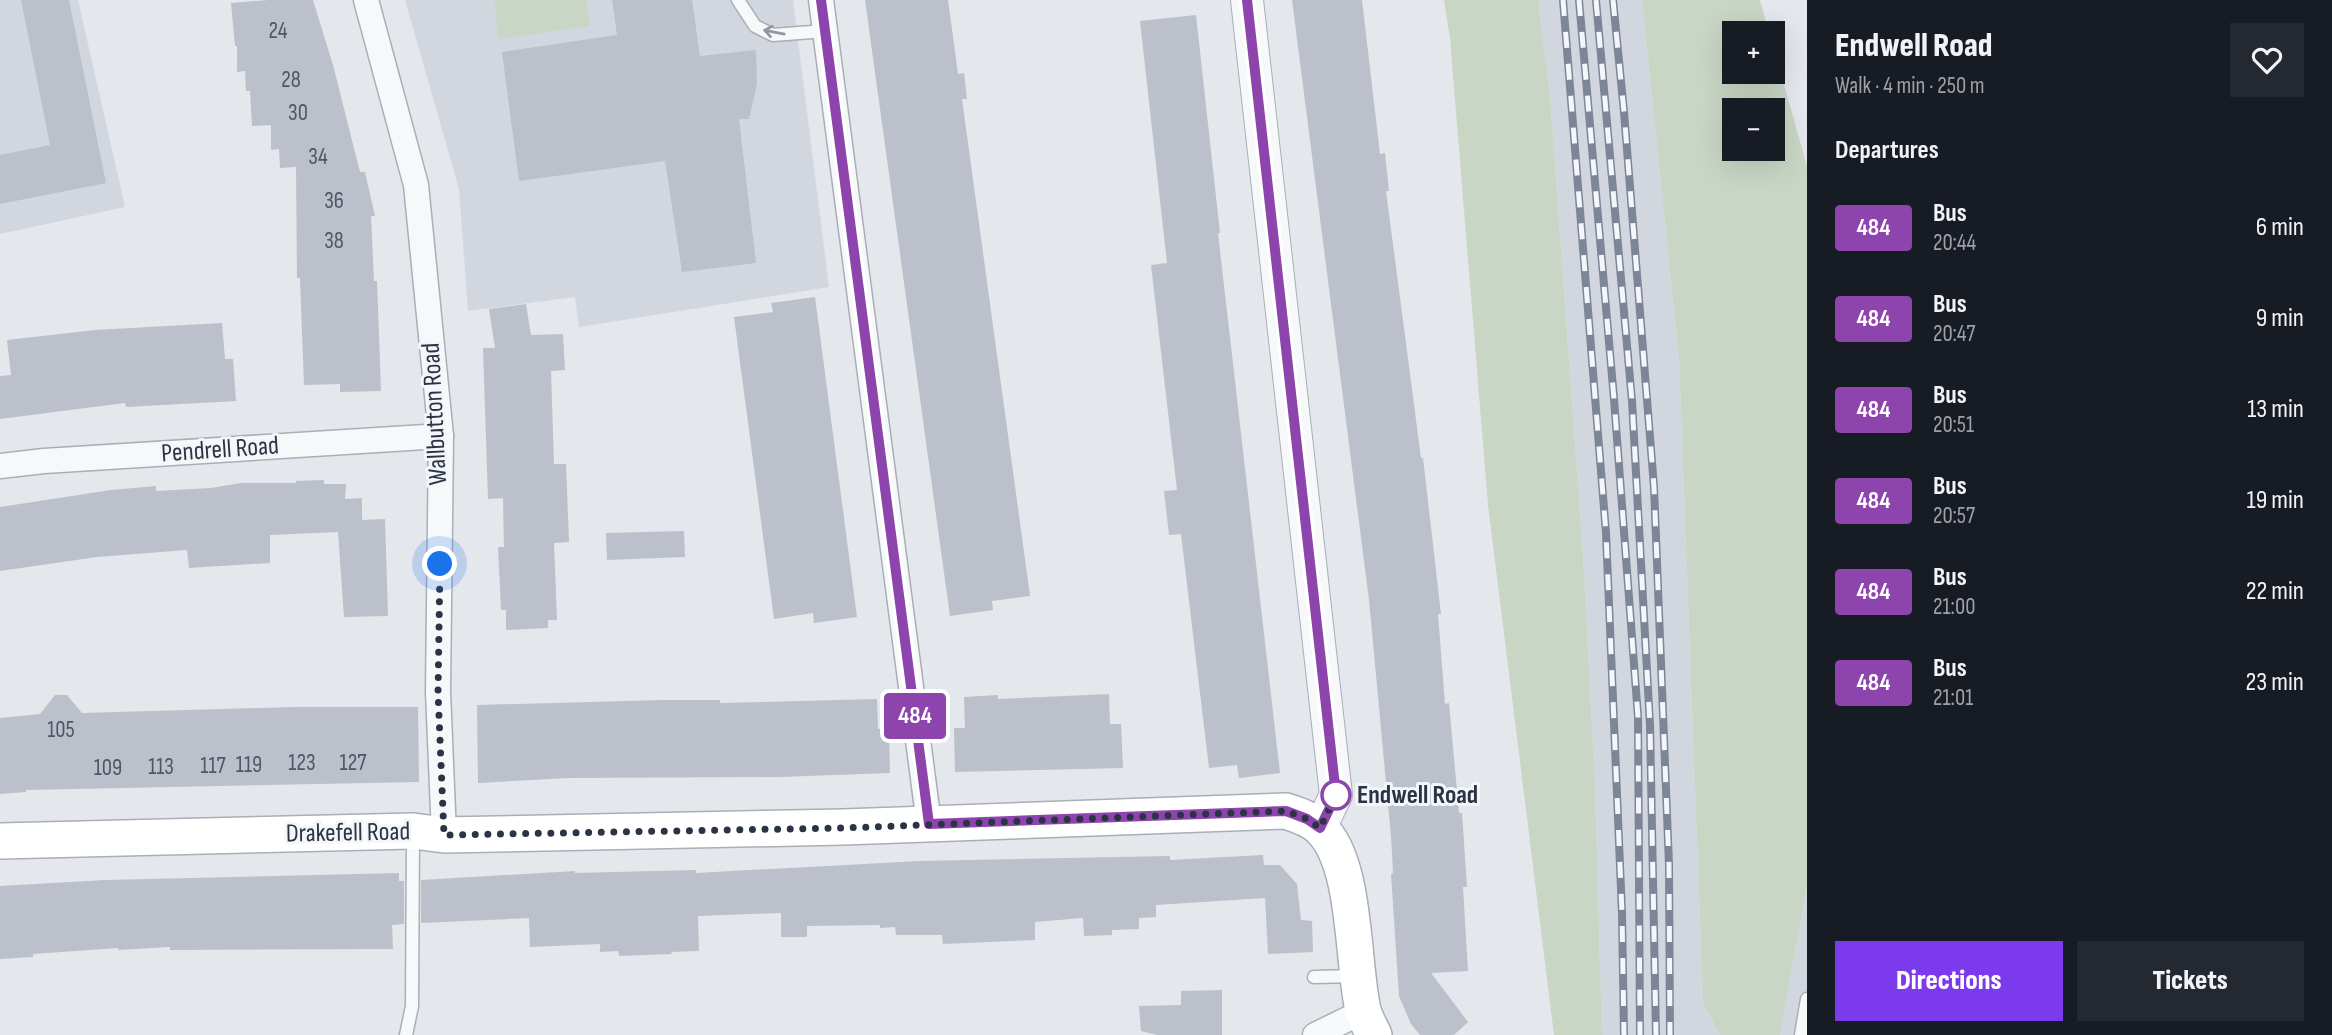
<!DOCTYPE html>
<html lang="en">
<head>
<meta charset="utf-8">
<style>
	:root { --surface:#171b24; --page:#242831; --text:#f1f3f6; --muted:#9ea1a6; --accent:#7c3aed }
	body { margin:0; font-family:"Sofia Sans Condensed",sans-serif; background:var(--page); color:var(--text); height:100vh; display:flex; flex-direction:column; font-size:26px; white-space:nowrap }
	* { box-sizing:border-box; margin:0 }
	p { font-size:23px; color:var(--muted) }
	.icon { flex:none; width:38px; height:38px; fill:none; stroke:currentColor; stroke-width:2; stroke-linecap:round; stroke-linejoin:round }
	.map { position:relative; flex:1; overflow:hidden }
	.sheet { display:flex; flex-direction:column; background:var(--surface); width:525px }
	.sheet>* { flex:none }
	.badge { padding:0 14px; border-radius:5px; font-size:24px; line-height:46px }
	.tools { position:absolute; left:1722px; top:21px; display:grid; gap:14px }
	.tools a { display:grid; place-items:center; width:63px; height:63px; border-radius:0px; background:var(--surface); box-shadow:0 7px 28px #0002; font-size:35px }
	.you { position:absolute; width:35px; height:35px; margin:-18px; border:5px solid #fff; border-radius:50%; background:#1a73e8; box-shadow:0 0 0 10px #1a73e833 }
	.map>.badge { position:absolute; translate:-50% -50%; box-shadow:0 0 0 4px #fff }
	h2 { padding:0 28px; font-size:26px; line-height:63px }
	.round { display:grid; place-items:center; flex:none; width:74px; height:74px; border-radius:0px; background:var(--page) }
	.summary { display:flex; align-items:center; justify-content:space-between; height:119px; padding:0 28px }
	h1 { font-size:33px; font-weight:800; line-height:52px }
	.primary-button { display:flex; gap:14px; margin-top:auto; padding:14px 28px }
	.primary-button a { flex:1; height:80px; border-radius:0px; background:var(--accent); color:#fff; font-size:28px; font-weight:800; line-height:80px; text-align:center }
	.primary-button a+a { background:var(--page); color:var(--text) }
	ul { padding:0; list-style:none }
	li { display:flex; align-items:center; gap:21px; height:91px; padding:0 28px }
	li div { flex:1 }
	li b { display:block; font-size:26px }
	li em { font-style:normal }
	li .badge { min-width:77px; font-weight:700; text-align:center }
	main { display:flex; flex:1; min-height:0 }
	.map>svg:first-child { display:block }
	.built { fill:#d2d6de }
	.green { fill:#c9d6c5; fill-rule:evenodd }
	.building { fill:#bbc0ca }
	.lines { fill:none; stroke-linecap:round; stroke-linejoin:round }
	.service-casing { stroke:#a9aeb7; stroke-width:15 }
	.minor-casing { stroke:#a9aeb7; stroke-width:27 }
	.tertiary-casing { stroke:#a9aeb7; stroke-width:34 }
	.secondary-casing { stroke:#a9aeb7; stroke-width:38 }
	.service { stroke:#f7f8fa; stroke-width:12 }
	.minor { stroke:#f7f8fa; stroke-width:24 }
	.tertiary { stroke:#f7f8fa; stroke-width:32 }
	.secondary { stroke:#fff; stroke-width:35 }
	.rail-casing { stroke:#7d8696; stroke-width:8 }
	.rail { stroke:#f4f6f9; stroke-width:5; stroke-dasharray:16; stroke-linecap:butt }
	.oneway { stroke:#9196a0 }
	.line-casing { stroke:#fff; stroke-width:16 }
	.line { stroke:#8e44ad; stroke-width:10 }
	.walk { stroke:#2b3445; stroke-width:7; stroke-dasharray:0 12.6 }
	.stop-dot { fill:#fff; stroke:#8e44ad; stroke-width:3.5 }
	.labels { text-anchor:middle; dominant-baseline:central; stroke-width:6; stroke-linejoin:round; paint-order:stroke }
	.number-label { font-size:23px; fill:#4f5766 }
	.street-label { font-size:26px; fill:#2b3445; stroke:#f4f6f9 }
	.stop-label { font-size:26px; font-weight:bold; fill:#2b3445; stroke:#f4f6f9; text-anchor:start }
</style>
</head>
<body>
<main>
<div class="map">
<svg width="1807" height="1035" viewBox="0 0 1807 1035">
	<rect width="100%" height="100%" fill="#e4e7ec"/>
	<g class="built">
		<path d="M 0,0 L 78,0 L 125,207 L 0,234 Z"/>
		<path d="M 405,0 L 793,0 L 829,287 L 579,327 L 575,297 L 468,311 L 459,189 Z"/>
		<path d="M 1538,0 L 1642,0 L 1679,359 L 1703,1003 L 1720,1035 L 1602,1035 L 1595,784 L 1583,554 L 1550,96 Z"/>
		<path d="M 1807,886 L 1807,1035 L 1780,1035 Z"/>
	</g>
	<g class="green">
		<path d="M 494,0 L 586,0 L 590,26 L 499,39 Z"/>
		<path d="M 1444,0 L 1538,0 L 1550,96 L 1583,554 L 1595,784 L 1602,1035 L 1554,1035 L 1488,505 L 1450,38 Z"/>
		<path d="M 1642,0 L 1760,0 L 1769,33 L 1734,33 L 1734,72 L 1773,72 L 1773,46 L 1807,166 L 1807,886 L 1780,1035 L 1720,1035 L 1703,1003 L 1679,359 ZM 1773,110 L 1773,149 L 1734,149 L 1734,110 Z"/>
	</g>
	<g class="building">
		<path d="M 21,0 L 69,0 L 106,183 L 0,204 L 0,155 L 50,145 Z"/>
		<path d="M 268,0 L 313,0 L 333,65 L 360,172 L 365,172 L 375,216 L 371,216 L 374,281 L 377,281 L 381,391 L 340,392 L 340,384 L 304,385 L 300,278 L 297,278 L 296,167 L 280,168 L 279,149 L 271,150 L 271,125 L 252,126 L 250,91 L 246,91 L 245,71 L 237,72 L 237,46 L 235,46 L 231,3 Z"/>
		<path d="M 612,0 L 692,0 L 700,56 L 756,50 L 757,84 L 749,119 L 739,119 L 756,263 L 682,272 L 665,161 L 519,181 L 502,52 L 617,35 Z"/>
		<path d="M 865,0 L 948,0 L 958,74 L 964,73 L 967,99 L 962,99 L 1030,596 L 992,601 L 993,610 L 950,616 Z"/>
		<path d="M 1292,0 L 1362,0 L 1380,154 L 1385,153 L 1389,191 L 1386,191 L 1421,458 L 1423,458 L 1441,614 L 1438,614 L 1445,704 L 1449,703 L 1459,813 L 1462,813 L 1467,887 L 1463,887 L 1468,971 L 1431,973 L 1468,1022 L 1454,1035 L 1420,1035 L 1411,1024 L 1399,996 L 1391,874 L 1393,873 L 1391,836 L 1369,600 Z"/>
		<path d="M 1196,15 L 1220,233 L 1218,233 L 1280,773 L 1239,778 L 1237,765 L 1209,768 L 1181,534 L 1169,535 L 1164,491 L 1177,490 L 1151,265 L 1167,263 L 1140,21 Z"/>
		<path d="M 815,297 L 857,617 L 814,623 L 813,613 L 774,619 L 734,317 L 773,312 L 771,303 Z"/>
		<path d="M 526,304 L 531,335 L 563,334 L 565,370 L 551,371 L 554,464 L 566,464 L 569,542 L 554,543 L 557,620 L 548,620 L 548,628 L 506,630 L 506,610 L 501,610 L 498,547 L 504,547 L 503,498 L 488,499 L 483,348 L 495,348 L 489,309 Z"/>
		<path d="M 222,323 L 225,359 L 233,359 L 236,401 L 126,407 L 125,403 L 0,419 L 0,376 L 11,375 L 7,340 L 95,330 Z"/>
		<path d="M 324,480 L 324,484 L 346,484 L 345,499 L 362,498 L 362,520 L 385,519 L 388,616 L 344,617 L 338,532 L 270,535 L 270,563 L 189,568 L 187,550 L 97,557 L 0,571 L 0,507 L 111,490 L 156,486 L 156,491 L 211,488 L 241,483 L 296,483 L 296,481 Z"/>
		<path d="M 684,531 L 685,557 L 607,560 L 606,533 Z"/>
		<path d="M 1109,694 L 1110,724 L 1121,724 L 1123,768 L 955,772 L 954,728 L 965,728 L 964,697 L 998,695 L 998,699 Z"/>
		<path d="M 55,695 L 67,695 L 82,713 L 294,707 L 418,707 L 419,782 L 26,790 L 26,792 L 0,794 L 0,718 L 40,714 Z"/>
		<path d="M 877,699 L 878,729 L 889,728 L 890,773 L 780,777 L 568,778 L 478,783 L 477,705 L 663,700 L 720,700 L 720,703 Z"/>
		<path d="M 1263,855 L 1264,865 L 1280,865 L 1297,884 L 1301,920 L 1312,921 L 1313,952 L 1268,954 L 1265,898 L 1156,905 L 1156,917 L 1139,918 L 1139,929 L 1112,930 L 1112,935 L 1084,936 L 1083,918 L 1035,922 L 1035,940 L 943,944 L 942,935 L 896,935 L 895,927 L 880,928 L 880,925 L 807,926 L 807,937 L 781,937 L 781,913 L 698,916 L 699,951 L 671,952 L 672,954 L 619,956 L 618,951 L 600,952 L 600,944 L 530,947 L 529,918 L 421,923 L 421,880 L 575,871 L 575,873 L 696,870 L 696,873 L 920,861 L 1170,856 L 1170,860 Z"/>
		<path d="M 399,873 L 399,881 L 404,881 L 404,924 L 392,925 L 393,949 L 170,950 L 170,947 L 118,950 L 118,948 L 33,954 L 33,957 L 0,959 L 0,886 L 105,880 Z"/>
		<path d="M 1222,990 L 1222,1035 L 1157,1035 L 1141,1031 L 1139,1006 L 1181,1005 L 1181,991 Z"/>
	</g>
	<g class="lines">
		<g class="service-casing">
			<g id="service">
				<path d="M 738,0 L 755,26 L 773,35 L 825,31"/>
				<path d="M 1314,977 L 1355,976"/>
				<path d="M 406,1035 L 412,1006 L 413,833"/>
				<path d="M 1801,1035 L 1807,999"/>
			</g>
		</g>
		<g class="minor-casing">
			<g id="minor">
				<path d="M 366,0 L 416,185 L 441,436 L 438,692 L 444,835"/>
				<path d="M 821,0 L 929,824"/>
				<path d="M 0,466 L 44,461 L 441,436"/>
				<path d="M 1315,1035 L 1364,1011"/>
			</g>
		</g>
		<g class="tertiary-casing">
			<path id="tertiary" d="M 1247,0 L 1336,795 L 1320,828"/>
		</g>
		<g class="secondary-casing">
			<path id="secondary" d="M 0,841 L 413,831 L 444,835 L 843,827 L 1286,811 C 1298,815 1311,819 1320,828 C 1357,862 1352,962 1363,1010 C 1365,1018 1370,1027 1374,1035"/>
		</g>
		<use href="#service" class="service"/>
		<use href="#minor" class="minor"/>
		<use href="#tertiary" class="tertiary"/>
		<use href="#secondary" class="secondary"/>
		<g class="rail-casing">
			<g id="rail">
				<path d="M 1563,0 L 1606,533 L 1622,913 L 1624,1035"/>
				<path d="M 1579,0 L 1614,399 L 1638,717 L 1640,1035"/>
				<path d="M 1596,0 L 1632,401 L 1650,725 L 1656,1035"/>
				<path d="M 1613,0 L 1624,112 L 1654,487 L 1669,865 L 1670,1035"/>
			</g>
		</g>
		<use href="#rail" class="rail"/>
	</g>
	<defs><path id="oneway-shaft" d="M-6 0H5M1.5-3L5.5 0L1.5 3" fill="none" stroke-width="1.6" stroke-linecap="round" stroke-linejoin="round" transform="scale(1.75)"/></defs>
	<use class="oneway" href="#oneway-shaft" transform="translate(774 32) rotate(-169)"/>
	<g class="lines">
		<g class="line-casing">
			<path id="line" d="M 821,0 L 929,824 L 1286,811 L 1307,819 L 1320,828 L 1336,795 L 1247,0"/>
		</g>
		<use href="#line" class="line"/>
		<path class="walk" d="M 440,564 L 438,692 L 444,835 L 843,828 L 1286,811 L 1307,819 L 1320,828 L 1336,795"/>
	</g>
	<circle class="stop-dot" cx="1336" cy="795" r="14"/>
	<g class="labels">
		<g class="number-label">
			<text x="278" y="31">24</text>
			<text x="291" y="80">28</text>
			<text x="298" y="113">30</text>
			<text x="318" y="157">34</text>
			<text x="334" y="201">36</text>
			<text x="334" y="241">38</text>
			<text x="61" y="730">105</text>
			<text x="302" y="763">123</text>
			<text x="353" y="763">127</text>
			<text x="249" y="765">119</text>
			<text x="213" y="766">117</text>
			<text x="161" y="767">113</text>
			<text x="108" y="768">109</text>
		</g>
		<g class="street-label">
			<text transform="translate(435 414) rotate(-93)">Wallbutton Road</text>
			<text transform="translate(220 450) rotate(-4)">Pendrell Road</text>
			<text transform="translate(348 833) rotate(-1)">Drakefell Road</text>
		</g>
		<g class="stop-label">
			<text x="1357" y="795">Endwell Road</text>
		</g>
	</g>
</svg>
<div class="tools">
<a>+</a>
<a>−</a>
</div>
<div class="you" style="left:440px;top:564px"></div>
<b class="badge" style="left:915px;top:716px;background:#8e44ad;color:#fff">484</b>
</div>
<section class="sheet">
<div class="summary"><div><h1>Endwell Road</h1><p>Walk · 4 min · 250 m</p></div><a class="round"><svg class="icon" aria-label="heart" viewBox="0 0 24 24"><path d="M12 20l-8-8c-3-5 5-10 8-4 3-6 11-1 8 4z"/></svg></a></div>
<h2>Departures</h2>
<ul>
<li><span class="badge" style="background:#8e44ad;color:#fff">484</span><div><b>Bus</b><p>20:44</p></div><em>6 min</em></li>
<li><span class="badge" style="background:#8e44ad;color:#fff">484</span><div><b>Bus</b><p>20:47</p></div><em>9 min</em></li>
<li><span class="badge" style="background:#8e44ad;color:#fff">484</span><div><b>Bus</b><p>20:51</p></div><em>13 min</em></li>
<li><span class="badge" style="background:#8e44ad;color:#fff">484</span><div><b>Bus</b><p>20:57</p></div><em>19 min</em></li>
<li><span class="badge" style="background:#8e44ad;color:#fff">484</span><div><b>Bus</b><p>21:00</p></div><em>22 min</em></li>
<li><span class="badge" style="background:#8e44ad;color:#fff">484</span><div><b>Bus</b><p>21:01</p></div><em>23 min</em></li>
</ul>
<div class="primary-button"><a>Directions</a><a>Tickets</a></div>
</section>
</main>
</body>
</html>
